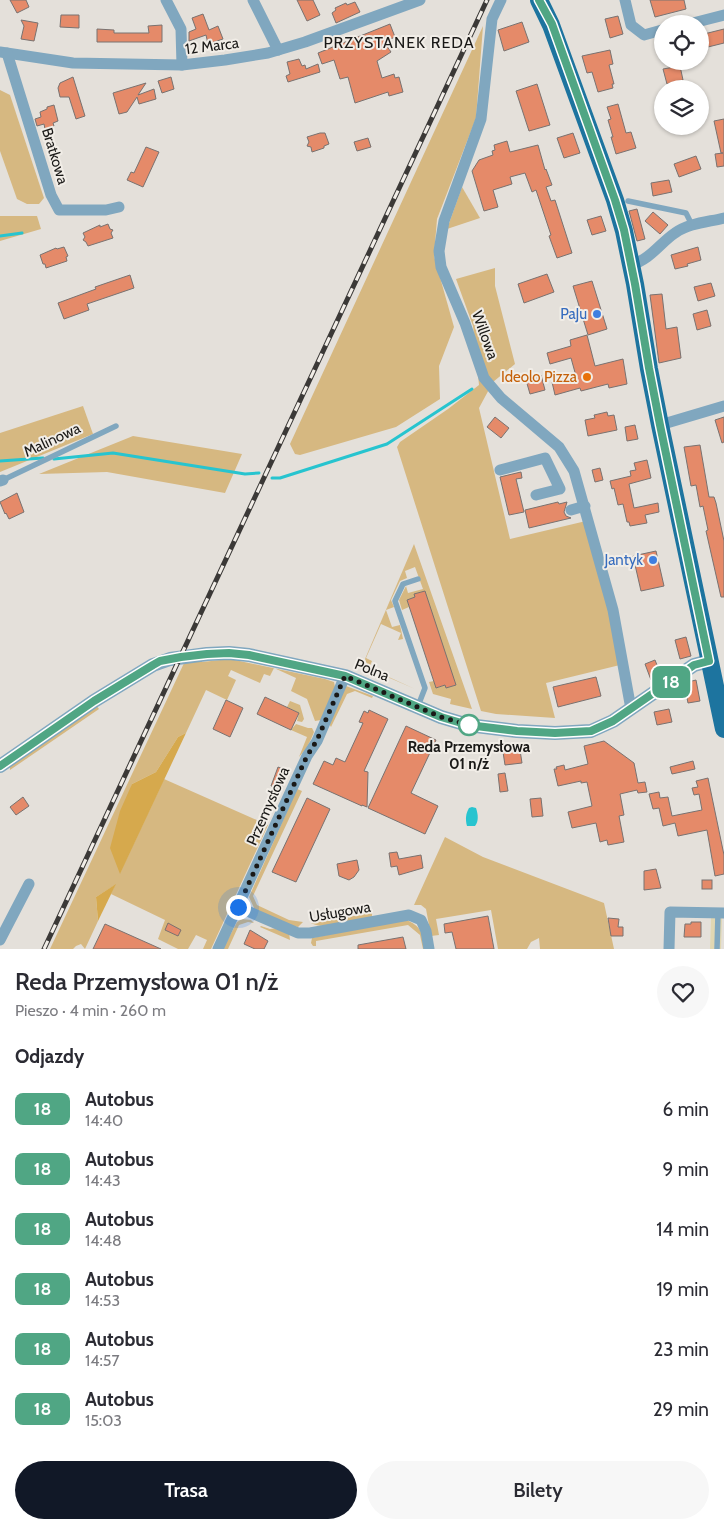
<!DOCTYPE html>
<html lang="pl">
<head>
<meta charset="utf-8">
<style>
	:root { --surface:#fff; --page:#f7f7f7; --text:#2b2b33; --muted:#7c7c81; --accent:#111827 }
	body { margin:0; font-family:Cabin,sans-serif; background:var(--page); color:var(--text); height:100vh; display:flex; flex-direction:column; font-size:19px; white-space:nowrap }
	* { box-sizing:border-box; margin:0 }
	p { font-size:16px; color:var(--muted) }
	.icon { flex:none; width:28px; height:28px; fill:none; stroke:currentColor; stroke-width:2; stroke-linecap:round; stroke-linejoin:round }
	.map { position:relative; height:949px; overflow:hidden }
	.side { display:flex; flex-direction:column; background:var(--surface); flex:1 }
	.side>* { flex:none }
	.badge { padding:0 10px; border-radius:8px; font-size:18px; line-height:32px }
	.tools { position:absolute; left:654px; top:15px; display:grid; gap:10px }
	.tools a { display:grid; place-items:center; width:55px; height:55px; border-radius:50%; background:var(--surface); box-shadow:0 1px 4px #0004; font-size:25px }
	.you { position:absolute; width:25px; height:25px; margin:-12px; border:4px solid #fff; border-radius:50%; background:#1a73e8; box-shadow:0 0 0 8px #1a73e833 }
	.map>.badge { position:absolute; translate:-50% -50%; box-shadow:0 0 0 2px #fff }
	h2 { padding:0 15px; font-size:19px; line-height:45px }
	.round { display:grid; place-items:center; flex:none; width:52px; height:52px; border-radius:26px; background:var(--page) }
	.head { display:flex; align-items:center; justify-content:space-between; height:85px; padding:0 15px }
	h1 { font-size:24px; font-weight:600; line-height:38px }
	.primary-button { display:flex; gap:10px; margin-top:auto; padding:10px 15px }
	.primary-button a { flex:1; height:58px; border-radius:30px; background:var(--accent); color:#fff; font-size:20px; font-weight:600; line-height:58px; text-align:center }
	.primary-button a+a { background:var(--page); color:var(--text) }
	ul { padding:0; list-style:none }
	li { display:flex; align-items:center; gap:15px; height:60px; padding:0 15px }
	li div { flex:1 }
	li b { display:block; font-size:19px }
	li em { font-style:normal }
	li .badge { min-width:55px; font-weight:700; text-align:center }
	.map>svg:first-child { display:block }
	.green { fill:#d6b881 }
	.forest { fill:#d6a94d }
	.sand { fill:#e1d7b2 }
	.water { fill:#27c4cf }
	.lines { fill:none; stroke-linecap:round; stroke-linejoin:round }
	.stream { stroke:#27c4cf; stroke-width:3 }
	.building { fill:#e58a69; stroke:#797270 }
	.service { stroke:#80a7bf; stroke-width:5.5 }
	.minor { stroke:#80a7bf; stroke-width:11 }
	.tertiary { stroke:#80a7bf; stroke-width:14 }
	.primary { stroke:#1d749f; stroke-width:18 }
	.rail-casing { stroke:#3b3937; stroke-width:5 }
	.rail { stroke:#f1ede7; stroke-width:3; stroke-dasharray:9; stroke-linecap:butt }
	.line-casing { stroke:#fff; stroke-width:11 }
	.line { stroke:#50a684; stroke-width:8 }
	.walk { stroke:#1a1917; stroke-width:5; stroke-dasharray:0 9 }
	.shop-dot { fill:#3f7fe0; stroke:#f1ede7; stroke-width:2 }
	.food-dot { fill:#e8710a; stroke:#f1ede7; stroke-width:2 }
	.stop-dot { fill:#fff; stroke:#50a684; stroke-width:2.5 }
	.labels { text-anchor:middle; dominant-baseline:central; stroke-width:4; stroke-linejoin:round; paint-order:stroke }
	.street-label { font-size:15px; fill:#1a1917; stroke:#f1ede7 }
	.shop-label { font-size:15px; fill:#366cbe; stroke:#f1ede7; text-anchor:end }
	.food-label { font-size:15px; fill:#c56008; stroke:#f1ede7; text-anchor:end }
	.stop-label { font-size:15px; font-weight:bold; fill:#1a1917; stroke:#f1ede7 }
	.neighbourhood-label { font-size:16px; letter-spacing:1px; fill:#1a1917; stroke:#f1ede7 }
</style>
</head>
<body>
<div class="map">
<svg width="724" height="949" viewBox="0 0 724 949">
	<rect width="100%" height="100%" fill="#e4e0da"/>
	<g class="green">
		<path d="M 483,26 L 476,118 L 437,219 L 434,256 L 454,327 L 439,366 L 440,399 L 396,427 L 300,455 L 295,454 L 290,444 Z"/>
		<path d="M 0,90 L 10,95 L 44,198 L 39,204 L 27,204 L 17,199 L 0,151 Z"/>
		<path d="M 462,187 L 480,218 L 447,229 Z"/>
		<path d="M 0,216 L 37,216 L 41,229 L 0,241 Z"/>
		<path d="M 495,268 L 495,286 L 515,364 L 493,382 L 479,408 L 510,539 L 586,521 L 602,582 L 620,665 L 546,683 L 555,718 L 496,714 L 481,711 L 397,447 L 400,442 L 448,409 L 479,385 L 473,326 L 456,279 Z"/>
		<path d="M 83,406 L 93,434 L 0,472 L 0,433 Z"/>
		<path d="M 133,436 L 242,454 L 225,493 L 107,472 L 39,474 Z"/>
		<path d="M 414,544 L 472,709 L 450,704 L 451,699 L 433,694 L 429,682 L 434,681 L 437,688 L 445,685 L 446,688 L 456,685 L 415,597 L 407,600 L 409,607 L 402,610 L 399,600 L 406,586 L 408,593 L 423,589 L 415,567 L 405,571 L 407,578 L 400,581 L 391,600 L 394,607 L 386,610 L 392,627 L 400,625 L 403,639 L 398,640 L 401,633 L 381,624 L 366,658 L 372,661 L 369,668 L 415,689 L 369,669 L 365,659 Z"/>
		<path d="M 230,659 L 325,679 L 334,682 L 335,687 L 321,720 L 315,721 L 307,699 L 291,691 L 296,678 L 274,668 L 270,676 L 264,674 L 260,683 L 231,670 L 228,676 L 236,680 L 227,700 L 206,690 L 186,733 L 178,737 L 156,772 L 132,784 L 120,873 L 164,779 L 268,825 L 211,949 L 203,949 L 207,940 L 196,935 L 188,949 L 178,949 L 158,939 L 165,920 L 111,894 L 115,885 L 96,897 L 98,921 L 85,949 L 81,944 L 76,946 L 73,949 L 50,949 L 185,661 L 202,661 L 202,662 Z"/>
		<path d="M 346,686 L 373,696 L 372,698 L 355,691 L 347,694 L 331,727 L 328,722 Z"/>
		<path d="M 290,701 L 300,705 L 304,719 L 302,722 L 297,721 L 299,713 L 287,707 Z"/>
		<path d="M 96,705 L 99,709 L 10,770 L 10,765 Z"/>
		<path d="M 296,724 L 308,728 L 312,728 L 314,732 C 310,742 306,750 299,757 L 307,737 L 291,730 Z"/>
		<path d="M 297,789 L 302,791 L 253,896 L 257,905 L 289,920 L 303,922 L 298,927 L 288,925 L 255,910 L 249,897 Z"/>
		<path d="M 445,837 L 483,857 L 604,903 L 614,949 L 540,949 L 539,938 L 531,942 L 527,949 L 498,949 L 491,910 L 436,919 L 439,935 L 431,936 L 426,909 L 421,905 L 414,905 Z"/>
		<path d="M 372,913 L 372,917 C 357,920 324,931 311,923 Z"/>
		<path d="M 242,919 L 251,920 L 254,923 L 248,922 L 239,925 L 228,949 L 223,949 L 237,922 Z"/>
		<path d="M 405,919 C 422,927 422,932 426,949 L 423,949 L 420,935 L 408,925 L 316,941 L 316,946 L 313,946 L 311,943 L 312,938 Z"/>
		<path d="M 261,926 L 270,929 L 278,928 L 289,933 L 290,940 L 260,927 Z"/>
	</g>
	<g class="forest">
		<path d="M 186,733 L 120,874 L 110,848 L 120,811 L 132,784 L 156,772 L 178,737 Z"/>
		<path d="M 116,884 L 98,921 L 96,897 Z"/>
	</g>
	<path class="sand" d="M 711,917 L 722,917 L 721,949 L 710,949 Z"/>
	<path class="water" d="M 472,807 L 476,808 C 478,814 479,821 475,826 L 467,826 C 465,819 466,813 469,808 Z"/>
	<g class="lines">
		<g class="stream">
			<path d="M 0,236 L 22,233"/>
			<path d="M 54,459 L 113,453 L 245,474 L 259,473"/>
			<path d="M 0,461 L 43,458"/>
			<path d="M 272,478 L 280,478 L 387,444 L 472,389"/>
		</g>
	</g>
	<g class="building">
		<path d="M 10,0 L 26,0 L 29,7 L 17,13 Z"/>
		<path d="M 297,0 L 313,0 L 320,15 L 307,21 Z"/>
		<path d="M 650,0 L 684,0 L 686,9 L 655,17 Z"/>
		<path d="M 355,2 L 360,12 L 336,23 L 332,13 L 336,10 L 335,8 L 346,3 L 347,5 Z"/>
		<path d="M 203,14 L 209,30 L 218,26 L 223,39 L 208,44 L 206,35 L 189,41 L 189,32 L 196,29 L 192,18 Z"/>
		<path d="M 61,15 L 79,15 L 79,28 L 60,27 Z"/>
		<path d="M 618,16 L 623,34 L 610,38 L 605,19 Z"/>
		<path d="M 21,20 L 38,23 L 34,41 L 21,39 L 24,26 Z"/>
		<path d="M 522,22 L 529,42 L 504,51 L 498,30 Z"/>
		<path d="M 390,24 L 395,37 L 384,42 L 391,52 L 377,61 L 382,78 L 394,74 L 395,78 L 399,77 L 403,92 L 389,96 L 388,92 L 355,103 L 348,77 L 340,79 L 334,60 L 322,64 L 318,53 Z"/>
		<path d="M 162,25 L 162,42 L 97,42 L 97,29 L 114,30 L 114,33 L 149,33 L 148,26 Z"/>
		<path d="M 724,29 L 724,43 L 700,49 L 700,35 Z"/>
		<path d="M 610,50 L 613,64 L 609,65 L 614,84 L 612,84 L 613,88 L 598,92 L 592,72 L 587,73 L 582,56 Z"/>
		<path d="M 299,59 L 302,66 L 305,65 L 306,69 L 318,64 L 320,72 L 288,82 L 286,76 L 290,74 L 287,62 Z"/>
		<path d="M 680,66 L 683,80 L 667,84 L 663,69 Z"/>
		<path d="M 73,77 L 85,116 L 76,119 L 69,97 L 60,97 L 58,88 L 60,83 Z"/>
		<path d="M 171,77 L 174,89 L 162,93 L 158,81 Z"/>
		<path d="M 146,83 L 138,95 L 154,89 L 156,99 L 139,104 L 137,97 L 127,112 L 119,114 L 113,93 Z"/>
		<path d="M 537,84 L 550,125 L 529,131 L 516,91 Z"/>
		<path d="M 618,104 L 626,133 L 631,132 L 636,148 L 616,154 L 611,137 L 613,137 L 608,120 L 611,119 L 607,107 Z"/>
		<path d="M 54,105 L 58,121 L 53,123 L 54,126 L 45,129 L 44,124 L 37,126 L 35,119 L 41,117 L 40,112 L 47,109 L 47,107 Z"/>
		<path d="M 724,119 L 724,166 L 717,167 L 715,154 L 723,153 L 721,153 L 714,121 Z"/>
		<path d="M 320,133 L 325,133 L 329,144 L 324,146 L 324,148 L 312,152 L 311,147 L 307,146 L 309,142 L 307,137 Z"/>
		<path d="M 573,133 L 580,153 L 564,158 L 557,138 Z"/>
		<path d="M 368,138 L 371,147 L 357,151 L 354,142 Z"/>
		<path d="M 507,141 L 510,152 L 538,145 L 545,170 L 546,169 L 552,185 L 546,187 L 551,201 L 555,200 L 572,253 L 557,258 L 549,236 L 551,235 L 536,190 L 532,192 L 525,173 L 510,177 L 512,184 L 493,190 L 498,207 L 484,211 L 472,171 L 479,160 L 493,155 L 492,151 L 495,150 L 494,145 Z"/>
		<path d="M 146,147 L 159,152 L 143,187 L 127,180 L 131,172 L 134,173 Z"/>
		<path d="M 696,156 L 701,169 L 679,177 L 674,164 Z"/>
		<path d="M 669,180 L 672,192 L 653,196 L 651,183 Z"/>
		<path d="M 637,209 L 645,239 L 637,241 L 629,211 Z"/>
		<path d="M 653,212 L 668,225 L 660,234 L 645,221 Z"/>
		<path d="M 601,216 L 606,231 L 592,235 L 587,220 Z"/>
		<path d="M 108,224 L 110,229 L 113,230 L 111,233 L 113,238 L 88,246 L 86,242 L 83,240 L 85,237 L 83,233 L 100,225 L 100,227 Z"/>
		<path d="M 64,247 L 68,256 L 66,257 L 67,261 L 46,268 L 45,264 L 43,264 L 40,255 L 56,248 L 57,249 Z"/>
		<path d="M 698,247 L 701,260 L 687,264 L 688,266 L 675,269 L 671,255 Z"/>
		<path d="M 547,274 L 554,292 L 524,303 L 518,284 Z"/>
		<path d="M 130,275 L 134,288 L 87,304 L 89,310 L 64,319 L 58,303 L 96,289 L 95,287 Z"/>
		<path d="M 592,281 L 607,329 L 588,335 L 573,286 Z"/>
		<path d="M 711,283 L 715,296 L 698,301 L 694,287 Z"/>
		<path d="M 662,294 L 666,329 L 677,327 L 681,358 L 659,363 L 650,295 Z"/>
		<path d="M 707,310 L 711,326 L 697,330 L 693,314 Z"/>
		<path d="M 587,335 L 595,366 L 623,359 L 627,384 L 609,388 L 608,384 L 581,391 L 580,388 L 555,395 L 552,382 L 576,376 L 571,358 L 550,364 L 547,353 L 571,346 L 570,340 Z"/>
		<path d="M 541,375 L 545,390 L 530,394 L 526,380 Z"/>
		<path d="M 607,412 L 608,416 L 614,415 L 617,430 L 588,436 L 585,420 L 595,418 L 594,415 Z"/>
		<path d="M 495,417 L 509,428 L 501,438 L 487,427 Z"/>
		<path d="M 724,417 L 724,442 L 722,443 L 715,420 Z"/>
		<path d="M 635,425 L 638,439 L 627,441 L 625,427 Z"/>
		<path d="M 700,445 L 709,497 L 714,497 L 716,503 L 724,541 L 724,597 L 721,597 L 706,531 L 708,530 L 703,506 L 700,507 L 696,485 L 691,486 L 684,447 Z"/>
		<path d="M 647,460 L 651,478 L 629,484 L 634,508 L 658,503 L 659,512 L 645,515 L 647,523 L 630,526 L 629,522 L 627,522 L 623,504 L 618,505 L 614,488 L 612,489 L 610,481 L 631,476 L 630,471 L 636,470 L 634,463 Z"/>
		<path d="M 600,468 L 603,480 L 595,482 L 592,470 Z"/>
		<path d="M 521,472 L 522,478 L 516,479 L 524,512 L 509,515 L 500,477 Z"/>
		<path d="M 17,493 L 24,512 L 9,519 L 6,513 L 5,514 L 0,502 Z"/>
		<path d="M 558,502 L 559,504 L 567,502 L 564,512 L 566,516 L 571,518 L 529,528 L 525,510 Z"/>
		<path d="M 656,551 L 664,586 L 641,591 L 633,556 Z"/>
		<path d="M 425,591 L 456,685 L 446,688 L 445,685 L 436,688 L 407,600 L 415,597 L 414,594 Z"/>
		<path d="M 686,637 L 691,656 L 680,659 L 675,640 Z"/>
		<path d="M 655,660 L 661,675 L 651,680 L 645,664 Z"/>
		<path d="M 596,677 L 601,696 L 558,707 L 553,687 Z"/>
		<path d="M 696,680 L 700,701 L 688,703 L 684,683 Z"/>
		<path d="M 265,697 L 299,713 L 291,730 L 257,714 Z"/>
		<path d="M 226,700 L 243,708 L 230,737 L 213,729 Z"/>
		<path d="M 669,709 L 672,722 L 657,725 L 654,712 Z"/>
		<path d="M 369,710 L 388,719 L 364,771 L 368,772 L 367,807 L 362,805 L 362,806 L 313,784 L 324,761 L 333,765 L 336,758 L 345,762 L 363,723 L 359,722 L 364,711 L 368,713 Z"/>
		<path d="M 406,726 L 436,740 L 411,793 L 438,806 L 425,834 L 368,808 Z"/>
		<path d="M 604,741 L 634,763 L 638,783 L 645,782 L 647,792 L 638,793 L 637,790 L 620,794 L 624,815 L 619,816 L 624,842 L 608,845 L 607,840 L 600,842 L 596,823 L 572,828 L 568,812 L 592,806 L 587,782 L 581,783 L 581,781 L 558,786 L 554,769 L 557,769 L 556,767 L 564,765 L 565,770 L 588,764 L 584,746 Z"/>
		<path d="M 520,750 L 522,763 L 505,765 L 503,752 Z"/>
		<path d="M 693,761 L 695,769 L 672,774 L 670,767 Z"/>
		<path d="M 278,767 L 288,771 L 281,789 L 271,786 Z"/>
		<path d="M 505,773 L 508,791 L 500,792 L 498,774 Z"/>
		<path d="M 708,778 L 724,855 L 724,874 L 715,876 L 707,830 L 678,836 L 675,823 L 663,826 L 659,808 L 653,809 L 649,794 L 659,792 L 660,798 L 668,797 L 672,816 L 702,810 L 699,794 L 694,795 L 692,788 L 698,787 L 696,781 Z"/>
		<path d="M 23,797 L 29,806 L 16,815 L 10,807 Z"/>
		<path d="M 307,798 L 330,809 L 296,882 L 272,872 Z"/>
		<path d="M 541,798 L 543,816 L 532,817 L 530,799 Z"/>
		<path d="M 397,852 L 399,859 L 421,855 L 423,868 L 399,875 L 397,866 L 391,867 L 389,853 Z"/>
		<path d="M 357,860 L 359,870 L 354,877 L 349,880 L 339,876 L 337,864 Z"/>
		<path d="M 656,869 L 661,888 L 644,890 L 644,871 Z"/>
		<rect x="702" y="880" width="10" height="9"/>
		<path d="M 488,916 L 494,949 L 456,949 L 452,932 L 445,933 L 444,924 Z"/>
		<path d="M 608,918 L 619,919 L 618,927 L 623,927 L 623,936 L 611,936 Z"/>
		<path d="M 691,922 L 701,922 L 701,937 L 684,937 L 685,924 L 691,924 Z"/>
		<path d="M 168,923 L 181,930 L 178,936 L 165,930 Z"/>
		<path d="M 105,924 L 161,949 L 93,949 Z"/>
		<path d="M 250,930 L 268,941 L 264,949 L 255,949 L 244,944 Z"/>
		<path d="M 403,937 L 406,949 L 358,949 L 358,945 Z"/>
	</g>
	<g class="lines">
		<g class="service">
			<path d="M 628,201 L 686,213 L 692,225"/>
			<path d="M 3,480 L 116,426"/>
			<path d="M 418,579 L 403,584 L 395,601 L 425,688 L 418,706"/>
			<path d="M 717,949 L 718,913"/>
		</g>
		<g class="minor">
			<path d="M 166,0 L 181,29 L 182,65"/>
			<path d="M 253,0 L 278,50"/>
			<path d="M 501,0 L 492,19 L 481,119 L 444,221 L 439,251 L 441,267 L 465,323 L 484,378 L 501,398 L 559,447 L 574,471 L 613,610 L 631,709"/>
			<path d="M 625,0 L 631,25 L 644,35 L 662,30"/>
			<path d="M 689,24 L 724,15"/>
			<path d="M 0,52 L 73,63 L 182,65 L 225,60 L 268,53 L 305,42 L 420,0"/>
			<path d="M 7,53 L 51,195 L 59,210 L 106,210 L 119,207"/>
			<path d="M 631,265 C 651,259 660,243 675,233 C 689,223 708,222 724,218"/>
			<path d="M 660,425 L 724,406"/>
			<path d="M 500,470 L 545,458 L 560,489 L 536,495"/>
			<path d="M 0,481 L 3,480"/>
			<path d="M 571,510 L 585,506"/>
			<path d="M 238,907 L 298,933 L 310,933 L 409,915 L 421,920 L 426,931 L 429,949"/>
			<path d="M 0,940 L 29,884"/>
			<path d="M 218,949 L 307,756 L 317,741 L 345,676"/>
			<path d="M 669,949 L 670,912 L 724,913"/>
		</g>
		<path class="tertiary" d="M 0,766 L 94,701 L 153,665 L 170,659 L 207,654 L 229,653 L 249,655 L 345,676 L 441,717 L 468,725 L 517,731 L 555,733 L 591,731 L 613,721 L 694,665 L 709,661"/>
		<path class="primary" d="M 539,0 L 551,25 L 615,200 L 624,231 L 635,284 L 649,369 L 660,425 L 724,729"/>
		<g class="rail-casing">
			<path id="rail" d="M 44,949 L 487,0"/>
		</g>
		<use href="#rail" class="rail"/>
	</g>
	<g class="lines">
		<g class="line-casing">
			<path id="line" d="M 0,766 L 94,701 L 153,665 L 160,661 L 181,657 L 207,654 L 229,653 L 249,655 L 345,676 L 441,717 L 468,725 L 517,731 L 555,733 L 591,731 L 613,721 L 694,665 L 709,661 L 660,425 L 649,368 L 635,284 L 624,230 L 615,200 L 552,24 L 539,0"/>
		</g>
		<use href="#line" class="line"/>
		<path class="walk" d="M 238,907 L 307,756 L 317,740 L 345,676 L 441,717 L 469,725"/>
	</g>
	<g class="shop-dot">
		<circle cx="597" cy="314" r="5"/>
		<circle cx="653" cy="560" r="5"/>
	</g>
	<circle class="food-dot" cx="587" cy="377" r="5"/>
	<circle class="stop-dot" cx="469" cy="725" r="10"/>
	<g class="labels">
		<g class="street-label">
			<text transform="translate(212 46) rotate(-7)">12 Marca</text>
			<text transform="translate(55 156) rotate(73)">Bratkowa</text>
			<text transform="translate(485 335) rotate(70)">Willowa</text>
			<text transform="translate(52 440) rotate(-25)">Malinowa</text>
			<text transform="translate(372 670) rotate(22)">Polna</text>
			<text transform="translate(268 806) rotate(-66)">Przemysłowa</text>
			<text transform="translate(340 912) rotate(-10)">Usługowa</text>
		</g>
		<g class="shop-label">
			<text x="587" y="314">PaJu</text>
			<text x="643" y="560">Jantyk</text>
		</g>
		<g class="food-label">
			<text x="577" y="377">Ideolo Pizza</text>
		</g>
		<g class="stop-label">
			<text x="469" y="747">Reda Przemysłowa<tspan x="469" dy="17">01 n/ż</tspan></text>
		</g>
		<g class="neighbourhood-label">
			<text x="399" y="42">PRZYSTANEK REDA</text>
		</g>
	</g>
</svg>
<div class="tools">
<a><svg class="icon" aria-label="locate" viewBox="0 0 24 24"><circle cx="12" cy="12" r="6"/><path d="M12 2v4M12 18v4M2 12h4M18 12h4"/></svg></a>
<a><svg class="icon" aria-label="layers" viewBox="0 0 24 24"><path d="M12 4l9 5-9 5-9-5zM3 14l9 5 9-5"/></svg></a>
</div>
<div class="you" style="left:238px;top:907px"></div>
<b class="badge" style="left:671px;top:682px;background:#50a684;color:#fff">18</b>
</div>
<section class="side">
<div class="head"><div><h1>Reda Przemysłowa 01 n/ż</h1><p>Pieszo · 4 min · 260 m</p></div><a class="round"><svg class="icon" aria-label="heart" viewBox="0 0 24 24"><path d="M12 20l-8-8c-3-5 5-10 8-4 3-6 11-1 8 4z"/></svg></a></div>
<h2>Odjazdy</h2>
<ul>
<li><span class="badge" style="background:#50a684;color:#fff">18</span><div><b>Autobus</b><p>14:40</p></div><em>6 min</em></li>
<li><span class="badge" style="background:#50a684;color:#fff">18</span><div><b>Autobus</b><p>14:43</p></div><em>9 min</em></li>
<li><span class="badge" style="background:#50a684;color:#fff">18</span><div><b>Autobus</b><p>14:48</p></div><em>14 min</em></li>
<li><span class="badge" style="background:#50a684;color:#fff">18</span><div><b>Autobus</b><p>14:53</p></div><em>19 min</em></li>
<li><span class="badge" style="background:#50a684;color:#fff">18</span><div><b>Autobus</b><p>14:57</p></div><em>23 min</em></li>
<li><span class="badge" style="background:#50a684;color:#fff">18</span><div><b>Autobus</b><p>15:03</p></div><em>29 min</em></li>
</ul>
<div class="primary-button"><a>Trasa</a><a>Bilety</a></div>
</section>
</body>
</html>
